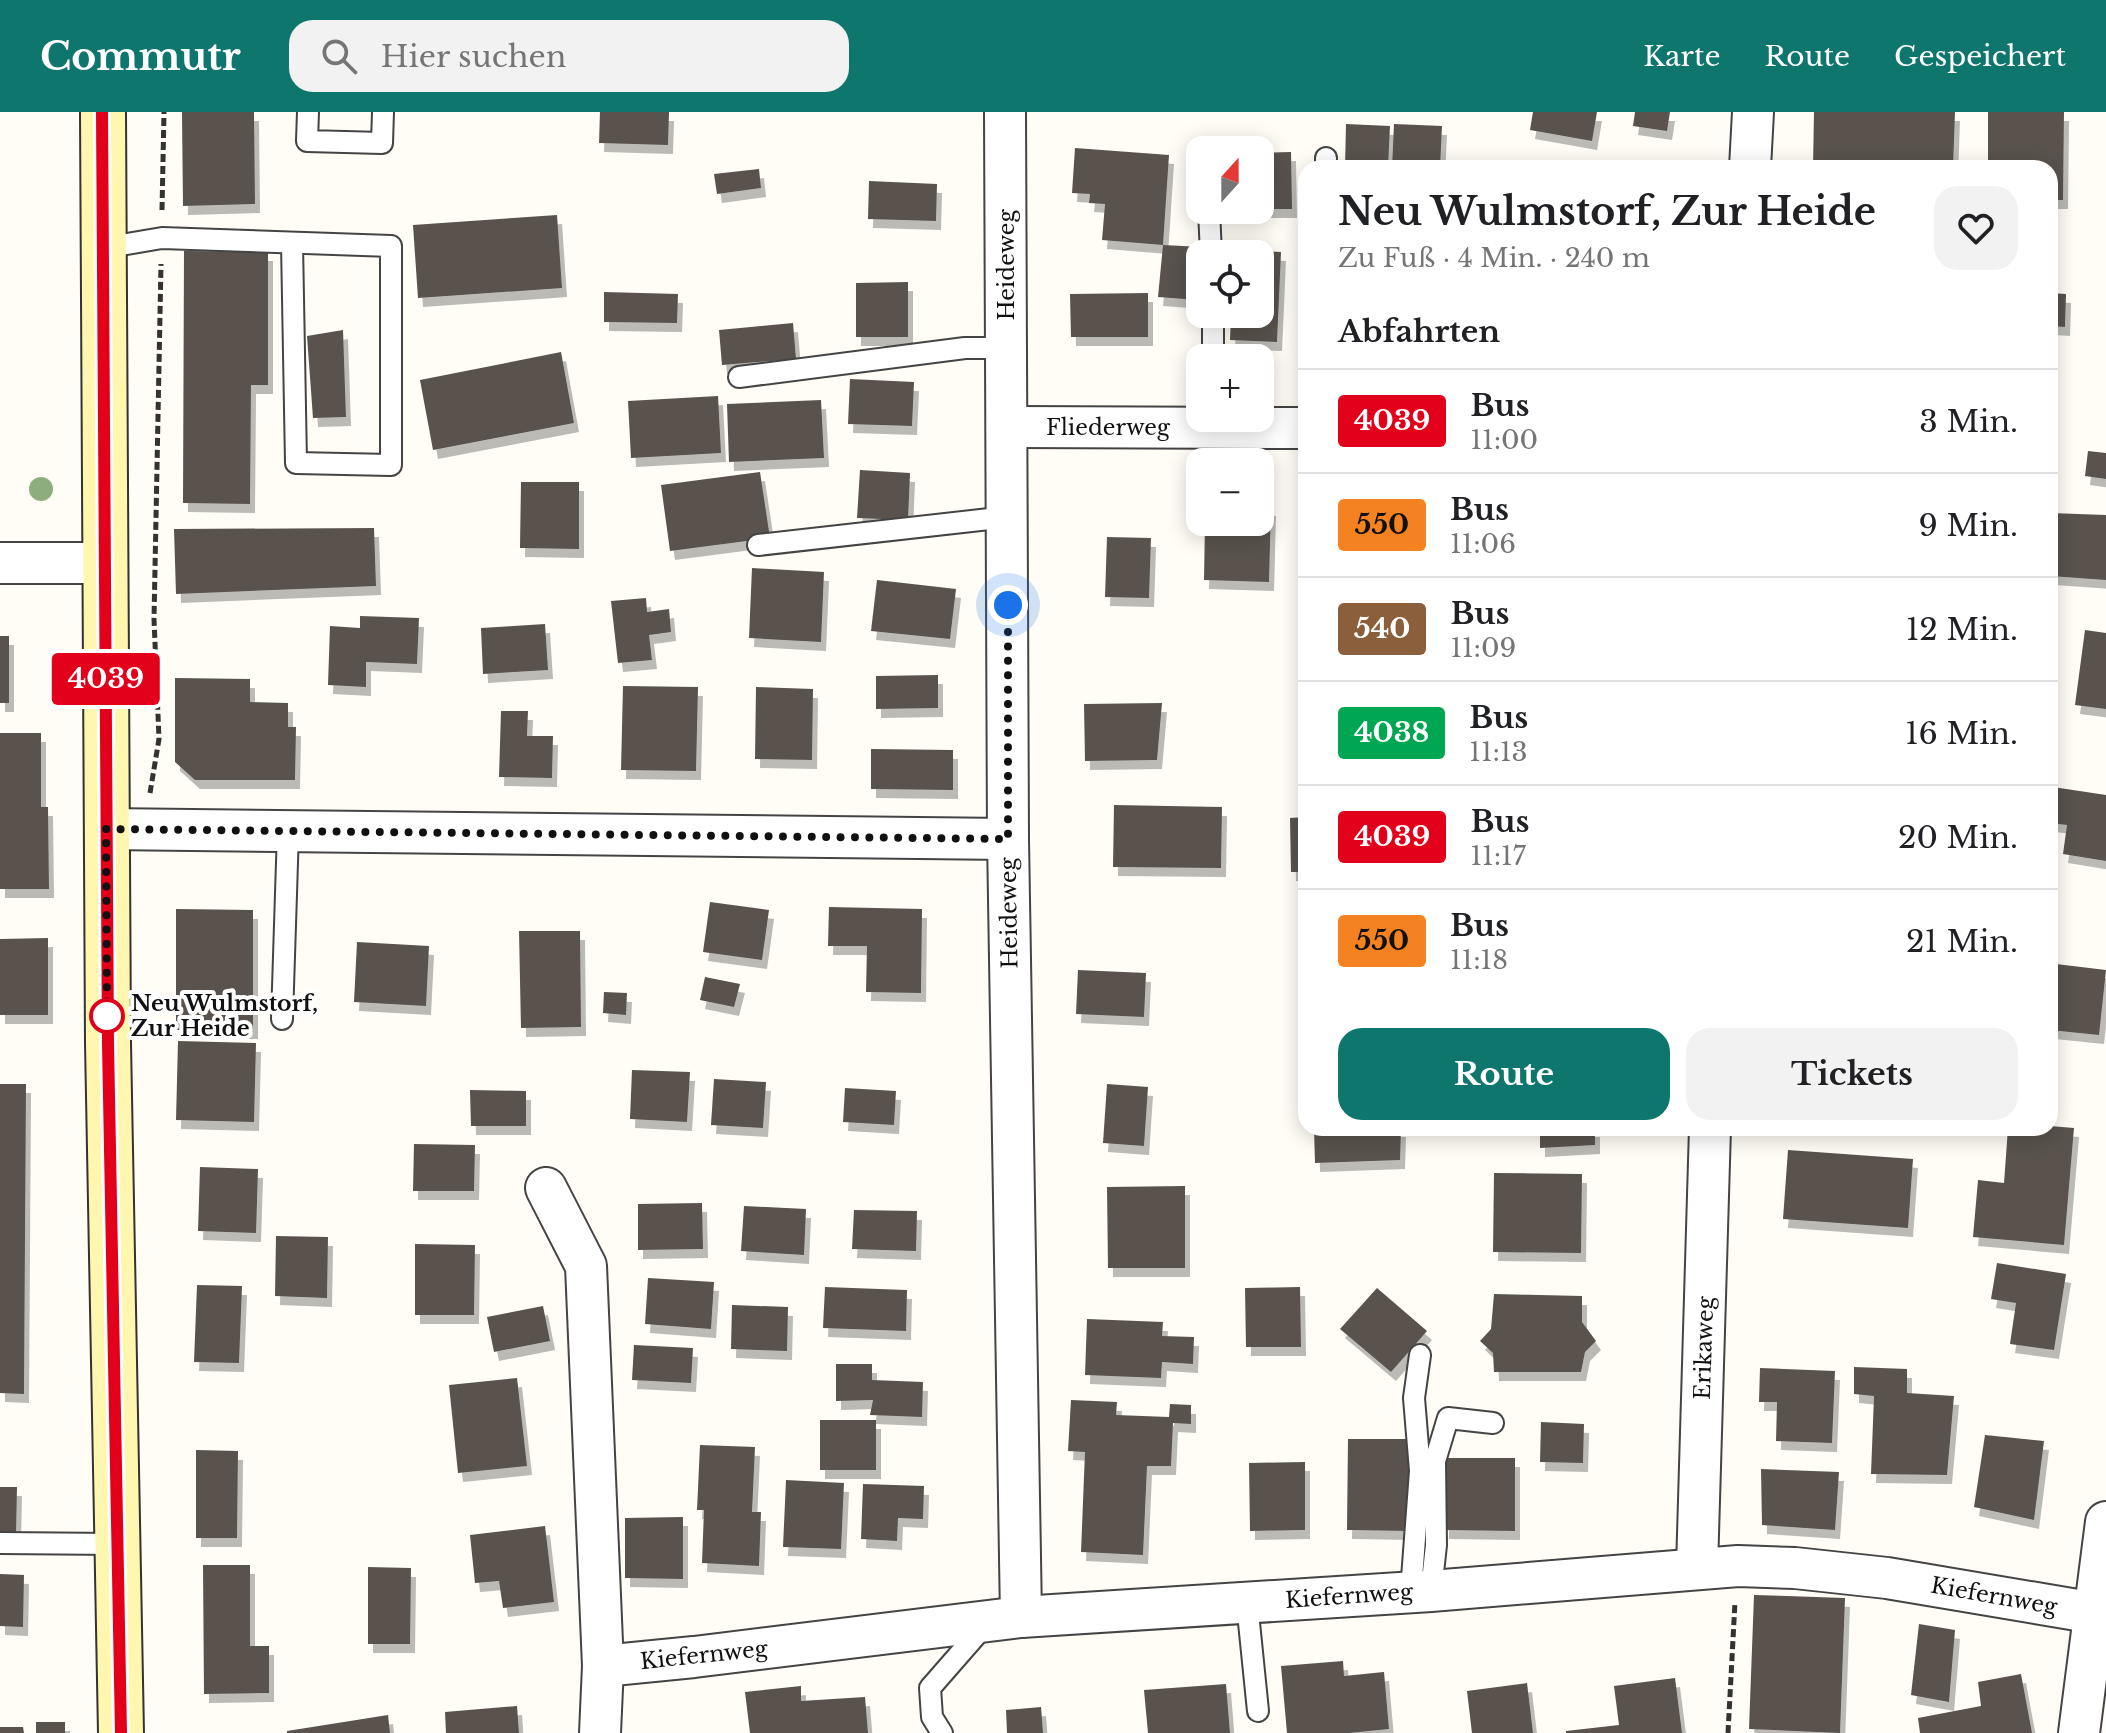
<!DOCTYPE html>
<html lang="de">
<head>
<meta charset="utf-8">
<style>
	:root { --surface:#fff; --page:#f2f2f2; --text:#202124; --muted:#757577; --line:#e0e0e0; --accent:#0f766e }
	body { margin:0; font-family:"Libre Baskerville",serif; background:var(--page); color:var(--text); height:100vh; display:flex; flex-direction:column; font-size:30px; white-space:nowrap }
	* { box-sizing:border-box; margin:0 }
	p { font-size:26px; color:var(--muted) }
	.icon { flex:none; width:44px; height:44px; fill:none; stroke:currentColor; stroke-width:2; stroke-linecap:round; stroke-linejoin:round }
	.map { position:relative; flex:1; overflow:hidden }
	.panel { position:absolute; left:1298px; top:48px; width:760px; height:976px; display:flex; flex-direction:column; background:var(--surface); border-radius:24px; box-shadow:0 4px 20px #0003 }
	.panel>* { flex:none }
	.badge { padding:0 16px; border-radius:6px; font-size:28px; line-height:52px }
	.needle { width:52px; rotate:21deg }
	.buttons { position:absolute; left:1186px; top:24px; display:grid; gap:16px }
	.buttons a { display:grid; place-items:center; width:88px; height:88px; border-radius:16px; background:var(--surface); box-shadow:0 4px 20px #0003; font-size:40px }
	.you { position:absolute; width:40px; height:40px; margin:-20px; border:6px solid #fff; border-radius:50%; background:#1a73e8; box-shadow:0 0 0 12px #1a73e833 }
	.map>.badge { position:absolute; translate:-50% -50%; box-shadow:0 0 0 4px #fff }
	h2 { padding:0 40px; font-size:30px; line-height:72px }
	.round { display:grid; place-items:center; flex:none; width:84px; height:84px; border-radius:24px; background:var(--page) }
	.headline { display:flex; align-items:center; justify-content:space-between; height:136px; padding:0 40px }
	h1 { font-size:38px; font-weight:700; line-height:60px }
	.button { display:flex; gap:16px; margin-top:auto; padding:16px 40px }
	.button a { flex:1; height:92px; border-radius:24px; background:var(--accent); color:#fff; font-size:32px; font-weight:700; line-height:92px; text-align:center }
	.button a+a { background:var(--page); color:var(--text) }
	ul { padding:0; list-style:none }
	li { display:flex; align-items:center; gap:24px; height:104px; padding:0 40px; border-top:2px solid var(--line) }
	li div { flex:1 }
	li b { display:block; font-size:30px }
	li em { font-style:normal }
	li .badge { min-width:88px; font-weight:700; text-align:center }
	header { display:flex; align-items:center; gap:48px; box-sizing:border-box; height:112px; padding:0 40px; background:var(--accent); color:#fff }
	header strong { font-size:38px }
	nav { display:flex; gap:44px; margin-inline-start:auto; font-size:28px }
	.search { width:560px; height:72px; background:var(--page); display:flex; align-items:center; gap:20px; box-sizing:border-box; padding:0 28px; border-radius:24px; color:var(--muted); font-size:30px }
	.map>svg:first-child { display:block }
	.building { fill:#5a524d; filter:url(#shadow) }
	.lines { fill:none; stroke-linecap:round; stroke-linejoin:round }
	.lane-casing { stroke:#444; stroke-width:24 }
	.street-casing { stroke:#444; stroke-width:44 }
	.secondary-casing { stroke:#333; stroke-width:48 }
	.path { stroke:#333; stroke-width:5; stroke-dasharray:8 4; stroke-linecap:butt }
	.lane { stroke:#fff; stroke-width:20 }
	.street { stroke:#fff; stroke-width:40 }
	.secondary { stroke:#fff6b0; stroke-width:44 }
	.tree { fill:#8dad7f }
	.line-casing { stroke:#fff; stroke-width:18 }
	.line { stroke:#e2001a; stroke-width:12 }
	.walk { stroke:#111; stroke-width:8; stroke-dasharray:0 14.4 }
	.stop-dot { fill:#fff; stroke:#e2001a; stroke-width:4 }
	.labels { text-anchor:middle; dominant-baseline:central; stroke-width:8; stroke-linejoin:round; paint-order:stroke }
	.street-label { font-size:22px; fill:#111; stroke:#fff }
	.stop-label { font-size:22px; font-weight:bold; fill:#111; stroke:#fff; text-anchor:start }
</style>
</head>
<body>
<header>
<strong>Commutr</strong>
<div class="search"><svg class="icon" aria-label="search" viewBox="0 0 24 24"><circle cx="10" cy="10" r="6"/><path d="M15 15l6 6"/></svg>Hier suchen</div>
<nav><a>Karte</a><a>Route</a><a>Gespeichert</a></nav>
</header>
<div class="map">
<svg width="2106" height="1621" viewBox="0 0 2106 1621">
	<defs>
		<filter id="shadow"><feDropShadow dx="5" dy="9" stdDeviation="0" flood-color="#0004"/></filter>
	</defs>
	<rect width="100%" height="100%" fill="#fffdf5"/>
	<g class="building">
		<path d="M 182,0 L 254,0 L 255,92 L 183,94 Z"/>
		<path d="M 600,0 L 669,0 L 668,33 L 599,31 Z"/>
		<path d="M 1533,0 L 1597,0 L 1592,29 L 1530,18 Z"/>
		<path d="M 1635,0 L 1670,0 L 1667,19 L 1633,14 Z"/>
		<path d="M 1814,0 L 1955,0 L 1953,56 L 1813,56 Z"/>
		<path d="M 1988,0 L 2064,0 L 2063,88 L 2050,88 L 2050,56 L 1988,56 Z"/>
		<path d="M 1346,12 L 1390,14 L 1388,56 L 1345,56 Z"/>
		<path d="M 1394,12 L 1442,14 L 1440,56 L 1392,56 Z"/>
		<path d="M 1075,36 L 1169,43 L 1163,133 L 1102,128 L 1105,92 L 1089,91 L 1090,82 L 1072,81 Z"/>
		<path d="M 1291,40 L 1292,97 L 1260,97 L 1260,41 Z"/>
		<path d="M 759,57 L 761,76 L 717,82 L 714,62 Z"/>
		<path d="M 869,69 L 937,72 L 936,109 L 868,107 Z"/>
		<path d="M 557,103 L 562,176 L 418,186 L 413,113 Z"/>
		<path d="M 1163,133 L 1202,135 L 1198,188 L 1158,185 Z"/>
		<path d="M 1234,138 L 1281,140 L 1277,230 L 1230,228 L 1231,202 L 1260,202 L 1260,142 L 1234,142 Z"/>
		<path d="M 184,139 L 268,140 L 268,273 L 251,273 L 250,392 L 183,391 Z"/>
		<path d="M 908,170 L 908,225 L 856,225 L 856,171 Z"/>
		<path d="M 604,180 L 678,182 L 677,211 L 604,210 Z"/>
		<path d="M 1148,181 L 1148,225 L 1071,225 L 1070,182 Z"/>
		<path d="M 2050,181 L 2066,182 L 2065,215 L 2050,214 Z"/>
		<path d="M 793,211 L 796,247 L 722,253 L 719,218 Z"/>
		<path d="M 343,218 L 346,305 L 313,306 L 307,224 Z"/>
		<path d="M 561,240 L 574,311 L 433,338 L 420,268 Z"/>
		<path d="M 850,267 L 914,270 L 912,314 L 848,312 Z"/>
		<path d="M 718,284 L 721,341 L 631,346 L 628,289 Z"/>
		<path d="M 821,288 L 824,346 L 729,350 L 727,292 Z"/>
		<path d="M 2088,339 L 2106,341 L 2106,367 L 2085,364 Z"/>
		<path d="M 860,358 L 910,361 L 908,408 L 857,406 Z"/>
		<path d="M 760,360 L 770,426 L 670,439 L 661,373 Z"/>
		<path d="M 521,370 L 579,370 L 579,437 L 520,436 Z"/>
		<rect x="1299" y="389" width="7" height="54"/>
		<path d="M 1260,394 L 1271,395 L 1269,470 L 1204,468 L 1205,410 L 1260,410 Z"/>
		<path d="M 2050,401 L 2106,403 L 2106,468 L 2050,464 Z"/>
		<path d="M 374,416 L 376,474 L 176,482 L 174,417 Z"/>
		<path d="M 1107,425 L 1151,426 L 1149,486 L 1105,485 Z"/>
		<path d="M 752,456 L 824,460 L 821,530 L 749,526 Z"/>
		<path d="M 877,468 L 956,477 L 950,527 L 871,519 Z"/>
		<path d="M 646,486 L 647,500 L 669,497 L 671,520 L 649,523 L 652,548 L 618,551 L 611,489 Z"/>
		<path d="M 360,504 L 419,506 L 417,552 L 366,550 L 366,575 L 328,573 L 330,514 L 360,516 Z"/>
		<path d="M 545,512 L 548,558 L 483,562 L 481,516 Z"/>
		<path d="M 2085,518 L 2106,521 L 2106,597 L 2075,593 Z"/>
		<rect x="0" y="524" width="9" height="67"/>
		<path d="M 938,563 L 938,596 L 876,597 L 876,564 Z"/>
		<path d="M 175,566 L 250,567 L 250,590 L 288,591 L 288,615 L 296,615 L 295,668 L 195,668 L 175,650 Z"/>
		<path d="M 623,574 L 698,575 L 696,659 L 621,658 Z"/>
		<path d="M 756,575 L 813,577 L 812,648 L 755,647 Z"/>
		<path d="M 1162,591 L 1157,648 L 1085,649 L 1084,592 Z"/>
		<path d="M 501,599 L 528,599 L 527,624 L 553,624 L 552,666 L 499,665 Z"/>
		<path d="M 0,621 L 41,621 L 41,695 L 48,695 L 49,777 L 0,777 Z"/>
		<path d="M 871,637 L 953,638 L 953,678 L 871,677 Z"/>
		<path d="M 2053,675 L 2106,683 L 2106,749 L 2063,742 L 2067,713 L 2050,711 Z"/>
		<path d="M 1114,693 L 1222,695 L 1221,756 L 1113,755 Z"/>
		<path d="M 1306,705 L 1306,760 L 1291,760 L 1290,706 Z"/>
		<path d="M 710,790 L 769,798 L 762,848 L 703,840 Z"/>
		<path d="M 829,795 L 922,797 L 921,881 L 866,880 L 867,834 L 828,834 Z"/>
		<path d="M 176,797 L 253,798 L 253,918 L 176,918 Z"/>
		<path d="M 519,819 L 580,819 L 581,915 L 521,916 Z"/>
		<path d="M 48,826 L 48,903 L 0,903 L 0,827 Z"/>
		<path d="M 357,830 L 429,834 L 426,894 L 354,890 Z"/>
		<path d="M 2056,852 L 2106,858 L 2099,923 L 2050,918 Z"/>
		<path d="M 1078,858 L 1146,861 L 1144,905 L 1076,902 Z"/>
		<path d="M 705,865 L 740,872 L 734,895 L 700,888 Z"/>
		<path d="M 604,880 L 627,881 L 626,903 L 603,901 Z"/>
		<path d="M 178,929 L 256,931 L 254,1010 L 176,1008 Z"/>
		<path d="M 632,958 L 690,960 L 687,1010 L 630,1007 Z"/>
		<path d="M 714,967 L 766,970 L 763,1016 L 711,1013 Z"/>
		<path d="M 0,972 L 26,972 L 24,1282 L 0,1281 Z"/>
		<path d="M 1107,972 L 1148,975 L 1144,1034 L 1103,1031 Z"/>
		<path d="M 845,976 L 896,979 L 894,1013 L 843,1010 Z"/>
		<path d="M 470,978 L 526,979 L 526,1014 L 471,1014 Z"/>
		<path d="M 2050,1014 L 2074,1016 L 2064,1133 L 1973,1125 L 1978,1068 L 2004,1071 L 2008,1016 L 2050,1016 Z"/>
		<path d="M 1314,1016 L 1401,1016 L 1400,1048 L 1315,1051 Z"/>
		<path d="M 1540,1016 L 1595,1016 L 1595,1033 L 1540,1036 Z"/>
		<path d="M 414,1032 L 475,1033 L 474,1079 L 413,1079 Z"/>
		<path d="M 1788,1038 L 1913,1047 L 1908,1116 L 1783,1107 Z"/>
		<path d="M 200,1055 L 258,1057 L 256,1121 L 198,1119 Z"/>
		<path d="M 1494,1061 L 1582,1062 L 1581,1141 L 1493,1140 Z"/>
		<path d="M 1185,1074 L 1185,1156 L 1108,1156 L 1107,1075 Z"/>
		<path d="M 702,1091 L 703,1137 L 638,1138 L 638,1092 Z"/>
		<path d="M 744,1094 L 806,1097 L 804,1143 L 741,1139 Z"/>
		<path d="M 854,1098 L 917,1099 L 916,1139 L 852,1137 Z"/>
		<path d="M 276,1124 L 328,1125 L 327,1186 L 275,1184 Z"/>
		<path d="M 415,1132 L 475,1133 L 474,1203 L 415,1203 Z"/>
		<path d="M 1997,1151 L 2066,1162 L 2054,1238 L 2010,1232 L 2016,1191 L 1991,1187 Z"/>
		<path d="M 648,1166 L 714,1170 L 711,1217 L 645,1212 Z"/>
		<path d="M 197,1173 L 242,1174 L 239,1251 L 194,1250 Z"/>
		<path d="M 825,1175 L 907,1178 L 906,1219 L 823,1216 Z"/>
		<path d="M 1300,1175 L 1301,1235 L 1246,1235 L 1245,1176 Z"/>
		<path d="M 1377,1176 L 1427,1219 L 1391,1260 L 1340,1217 Z"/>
		<path d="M 1494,1182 L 1582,1184 L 1582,1210 L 1596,1229 L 1585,1240 L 1581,1260 L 1494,1260 L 1493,1241 L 1480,1229 L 1491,1217 Z"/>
		<path d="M 732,1193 L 788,1195 L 787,1239 L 731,1237 Z"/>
		<path d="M 543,1194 L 550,1229 L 494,1240 L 487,1205 Z"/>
		<path d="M 1087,1207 L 1163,1210 L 1162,1224 L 1194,1225 L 1193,1252 L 1162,1250 L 1161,1266 L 1085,1263 Z"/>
		<path d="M 634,1233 L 693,1236 L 691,1271 L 632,1268 Z"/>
		<path d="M 836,1252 L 872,1252 L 872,1268 L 923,1270 L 922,1305 L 870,1303 L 873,1288 L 836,1289 Z"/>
		<path d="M 1854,1255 L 1907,1257 L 1907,1281 L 1954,1284 L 1947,1363 L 1871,1362 L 1874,1284 L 1854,1282 Z"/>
		<path d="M 1760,1256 L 1835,1259 L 1832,1331 L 1776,1329 L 1777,1290 L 1759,1290 Z"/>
		<path d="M 517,1266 L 527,1354 L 458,1361 L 449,1273 Z"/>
		<path d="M 1071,1288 L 1117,1290 L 1116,1303 L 1169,1305 L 1170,1292 L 1191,1293 L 1191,1312 L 1173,1311 L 1171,1354 L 1147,1354 L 1143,1443 L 1081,1440 L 1085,1340 L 1068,1339 Z"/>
		<rect x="820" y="1308" width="56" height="50"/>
		<path d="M 1541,1310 L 1584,1312 L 1583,1351 L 1540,1350 Z"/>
		<path d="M 1985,1323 L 2044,1329 L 2034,1408 L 1974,1395 Z"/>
		<path d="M 1348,1327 L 1411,1327 L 1411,1419 L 1347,1418 Z"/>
		<path d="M 700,1333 L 755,1335 L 752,1400 L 761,1400 L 759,1454 L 702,1451 L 704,1398 L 697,1398 Z"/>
		<path d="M 196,1338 L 238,1339 L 237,1426 L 196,1426 Z"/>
		<path d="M 1444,1346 L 1515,1346 L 1515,1419 L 1444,1418 Z"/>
		<path d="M 1305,1350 L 1305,1418 L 1250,1419 L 1249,1351 Z"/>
		<path d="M 1761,1357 L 1839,1360 L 1835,1418 L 1762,1413 Z"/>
		<path d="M 786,1368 L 844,1371 L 841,1437 L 783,1435 Z"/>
		<path d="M 863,1372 L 924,1374 L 923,1407 L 898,1406 L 897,1429 L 861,1427 Z"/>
		<path d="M 0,1375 L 17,1375 L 16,1423 L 0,1423 Z"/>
		<path d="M 683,1405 L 683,1467 L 625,1466 L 625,1406 Z"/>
		<path d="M 545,1414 L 554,1490 L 503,1496 L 499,1469 L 475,1471 L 470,1423 Z"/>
		<path d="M 203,1453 L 250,1453 L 250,1534 L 269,1534 L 269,1581 L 204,1582 Z"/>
		<path d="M 368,1455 L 411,1456 L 410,1532 L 368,1532 Z"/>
		<path d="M 0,1462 L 24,1463 L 23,1515 L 0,1514 Z"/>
		<path d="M 1754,1483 L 1845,1486 L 1840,1621 L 1749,1617 Z"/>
		<path d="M 1919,1512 L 1955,1518 L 1949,1590 L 1911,1583 Z"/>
		<path d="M 1343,1549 L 1344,1564 L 1384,1560 L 1389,1617 L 1349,1621 L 1287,1621 L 1281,1554 Z"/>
		<path d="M 2021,1562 L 2032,1621 L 1920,1621 L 1918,1606 L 1981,1594 L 1978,1570 Z"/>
		<path d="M 1675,1566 L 1682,1621 L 1566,1621 L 1566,1619 L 1619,1613 L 1614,1574 Z"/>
		<path d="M 1527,1571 L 1533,1621 L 1472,1621 L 1467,1579 Z"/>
		<path d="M 1226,1572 L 1230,1621 L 1148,1621 L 1144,1578 Z"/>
		<path d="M 801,1574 L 801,1589 L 865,1585 L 868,1621 L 750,1621 L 745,1580 Z"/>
		<path d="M 517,1594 L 519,1621 L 446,1621 L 445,1600 Z"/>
		<path d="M 1041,1595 L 1043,1621 L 1007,1621 L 1006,1598 Z"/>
		<path d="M 388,1603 L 390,1621 L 287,1621 L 287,1619 Z"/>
		<rect x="36" y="1610" width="29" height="11"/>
		<path d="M 0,1615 L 23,1615 L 24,1621 L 0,1621 Z"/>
	</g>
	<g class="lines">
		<g class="lane-casing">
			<g id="lane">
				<path d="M 308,0 L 307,29 L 382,31 L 383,0"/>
				<path d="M 1326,56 L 1326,46"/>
				<path d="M 1209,98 L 1211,142"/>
				<path d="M 103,136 L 162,126 L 391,134 L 391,353 L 296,351 L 292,131"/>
				<path d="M 1213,246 L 1213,202"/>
				<path d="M 739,265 L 965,236 L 1006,236"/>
				<path d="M 758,433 L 1007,405"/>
				<path d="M 282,907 L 288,719"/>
				<path d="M 0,1431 L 116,1432"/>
				<path d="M 1431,1479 L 1436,1433 L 1435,1349 L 1448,1306 L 1493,1311"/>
				<path d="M 1411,1480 L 1420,1359 L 1414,1286 L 1420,1243"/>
				<path d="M 1247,1491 L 1258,1599"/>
				<path d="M 942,1621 L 932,1605 L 930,1576 L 985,1513"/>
			</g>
		</g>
		<g class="street-casing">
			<g id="street">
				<path d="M 1005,0 L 1008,727 L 1021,1505"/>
				<path d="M 1750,56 L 1753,0"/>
				<path d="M 1007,315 L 1306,316"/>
				<path d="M 0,451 L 105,451"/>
				<path d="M 106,717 L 1008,727"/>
				<path d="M 546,1076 L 586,1154 L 603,1554 L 694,1545 L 1021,1505 L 1431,1479 L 1738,1454 L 1795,1456 L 1887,1466 L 2095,1501"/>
				<path d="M 1697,1456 L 1710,1016"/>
				<path d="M 600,1621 L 603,1554"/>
				<path d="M 2079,1621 L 2106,1410"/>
			</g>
		</g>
		<g class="secondary-casing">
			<path id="secondary" d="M 103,0 L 108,931 L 121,1621"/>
		</g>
		<g class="path">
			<path d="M 162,98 L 164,0"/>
			<path d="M 150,681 L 159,627 L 154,507 L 161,152"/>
			<path d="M 1728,1621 L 1735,1490"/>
		</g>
		<use href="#lane" class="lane"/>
		<use href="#street" class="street"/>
		<use href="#secondary" class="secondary"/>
	</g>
	<circle class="tree" cx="41" cy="377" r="12"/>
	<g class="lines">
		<g class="line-casing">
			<path id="line" d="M 102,0 L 108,931 L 121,1621"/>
		</g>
		<use href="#line" class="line"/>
		<path class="walk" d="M 107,904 L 106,717 L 1008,727 L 1008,493"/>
	</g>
	<circle class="stop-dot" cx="107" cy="904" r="16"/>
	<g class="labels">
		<g class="street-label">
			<text transform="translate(1006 153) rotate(-90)">Heideweg</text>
			<text x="1108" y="315">Fliederweg</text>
			<text transform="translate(1009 801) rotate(-91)">Heideweg</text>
			<text transform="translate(1704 1236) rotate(-88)">Erikaweg</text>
			<text transform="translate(1349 1484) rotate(-4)">Kiefernweg</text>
			<text transform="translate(1994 1484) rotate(10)">Kiefernweg</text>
			<text transform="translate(704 1543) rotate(-6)">Kiefernweg</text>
		</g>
		<g class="stop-label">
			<text x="131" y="891">Neu Wulmstorf,<tspan x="131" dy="25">Zur Heide</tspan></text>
		</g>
	</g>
</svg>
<div class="buttons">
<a><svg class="needle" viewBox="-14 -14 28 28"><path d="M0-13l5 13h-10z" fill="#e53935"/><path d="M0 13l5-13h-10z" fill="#757577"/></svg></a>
<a><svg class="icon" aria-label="locate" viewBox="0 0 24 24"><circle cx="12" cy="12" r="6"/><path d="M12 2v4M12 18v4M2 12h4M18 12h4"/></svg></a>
<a>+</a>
<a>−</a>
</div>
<div class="you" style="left:1008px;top:493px"></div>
<b class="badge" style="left:106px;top:567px;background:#e2001a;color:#fff">4039</b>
<section class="panel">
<div class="headline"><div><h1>Neu Wulmstorf, Zur Heide</h1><p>Zu Fuß · 4 Min. · 240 m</p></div><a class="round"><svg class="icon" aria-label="heart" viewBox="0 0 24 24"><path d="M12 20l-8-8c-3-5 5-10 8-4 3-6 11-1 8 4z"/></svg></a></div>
<h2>Abfahrten</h2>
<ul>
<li><span class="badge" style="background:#e2001a;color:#fff">4039</span><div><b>Bus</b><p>11:00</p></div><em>3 Min.</em></li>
<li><span class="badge" style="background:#f58220;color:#111">550</span><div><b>Bus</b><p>11:06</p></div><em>9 Min.</em></li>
<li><span class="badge" style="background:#8b5e3c;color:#fff">540</span><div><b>Bus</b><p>11:09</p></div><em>12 Min.</em></li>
<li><span class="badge" style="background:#00a651;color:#fff">4038</span><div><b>Bus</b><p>11:13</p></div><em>16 Min.</em></li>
<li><span class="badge" style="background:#e2001a;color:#fff">4039</span><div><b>Bus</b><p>11:17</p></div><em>20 Min.</em></li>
<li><span class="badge" style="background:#f58220;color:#111">550</span><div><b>Bus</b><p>11:18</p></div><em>21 Min.</em></li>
</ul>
<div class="button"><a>Route</a><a>Tickets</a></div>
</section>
</div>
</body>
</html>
